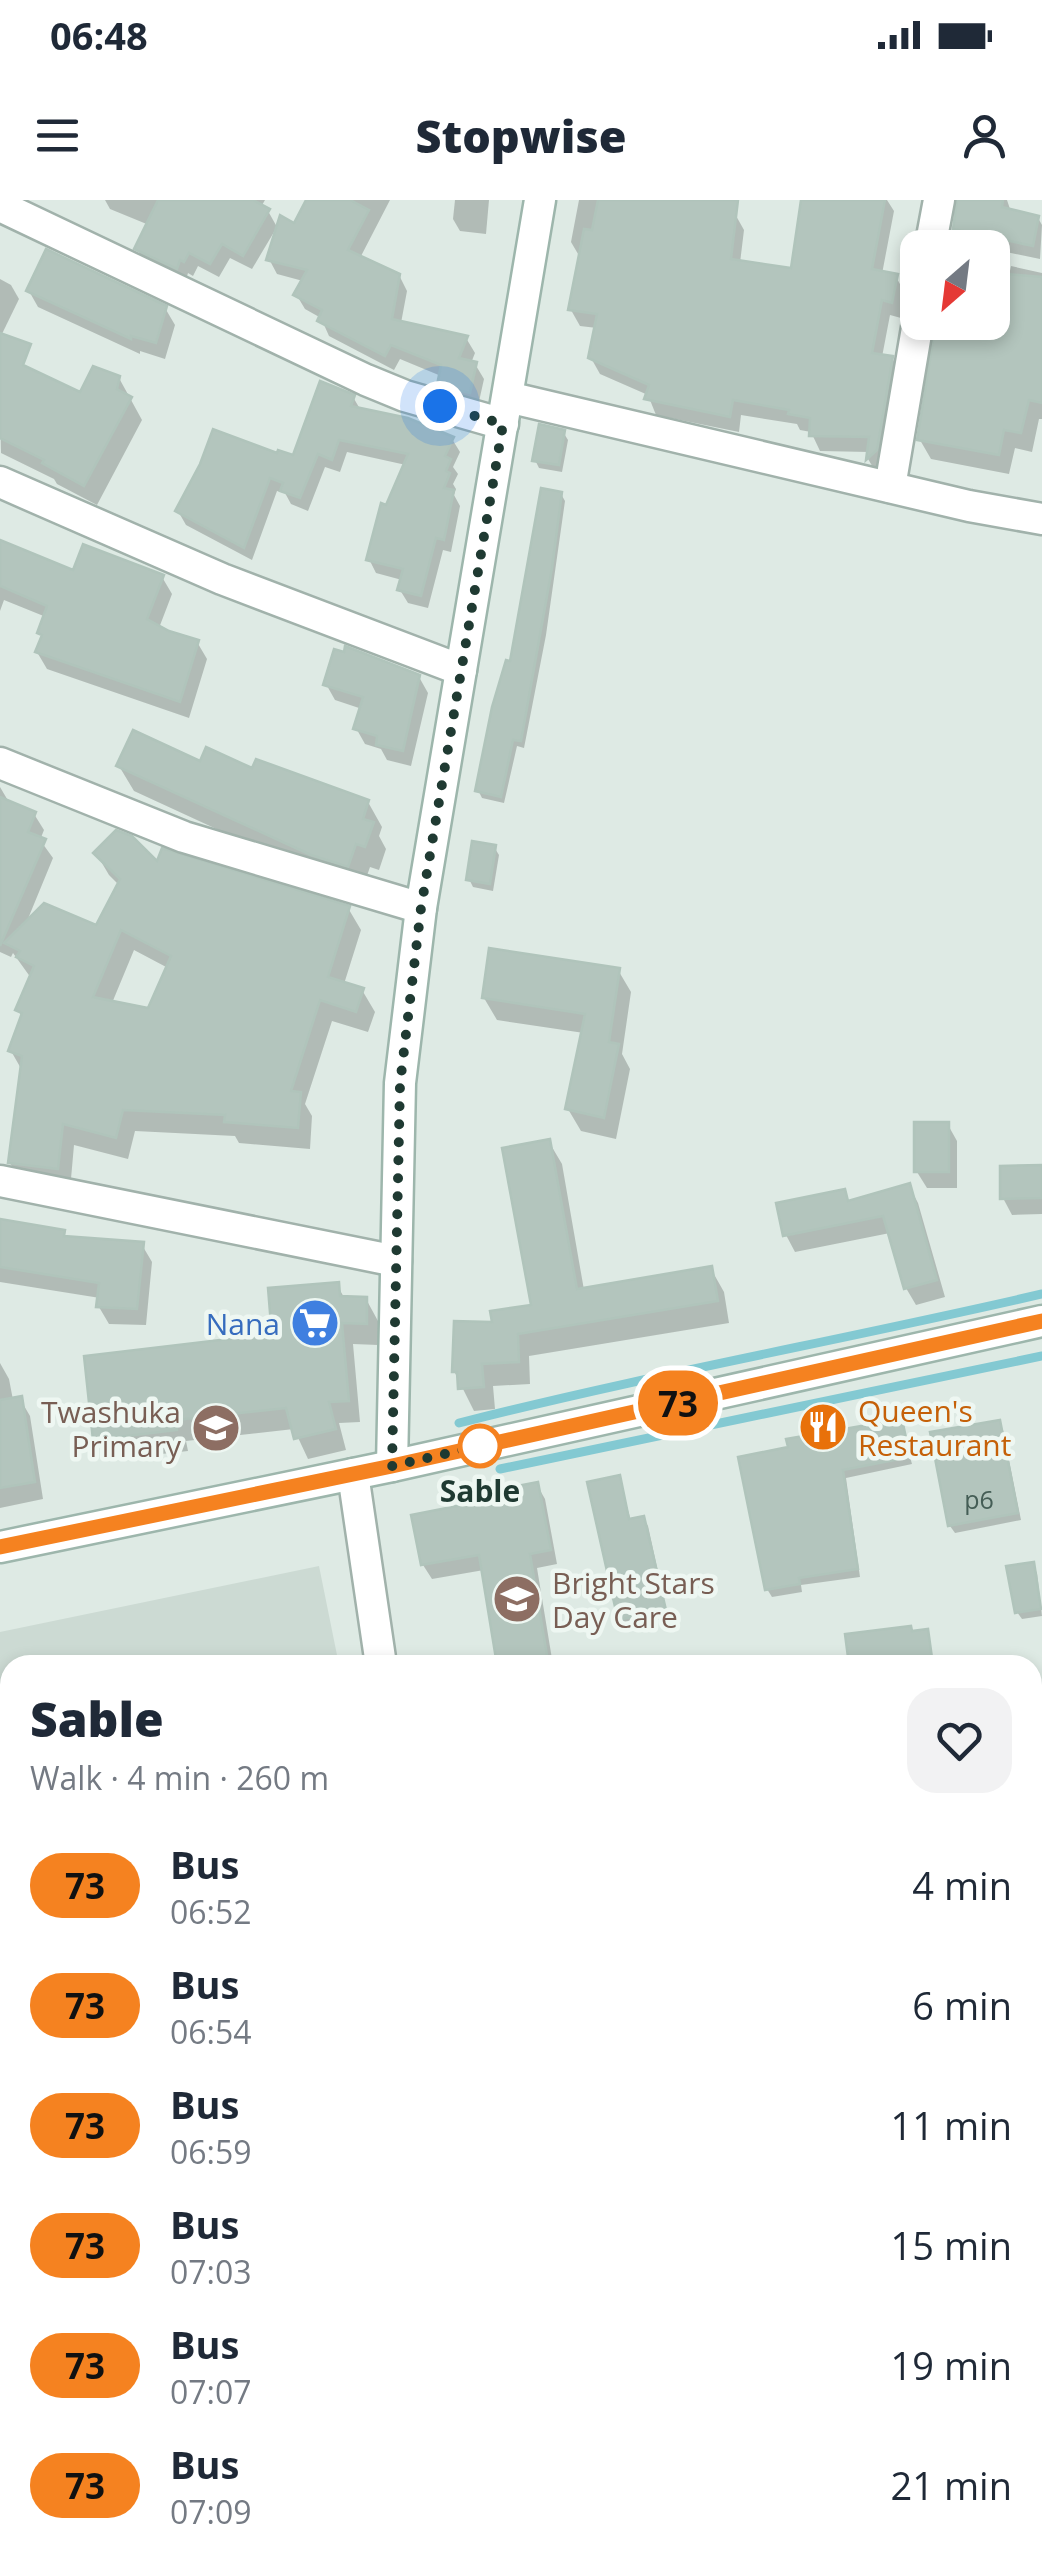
<!DOCTYPE html>
<html lang="en">
<head>
<meta charset="utf-8">
<style>
	:root { --surface:#fff; --page:#f2f2f3; --text:#1f2937; --muted:#747a83 }
	body { margin:0; font-family:"Open Sans",sans-serif; background:var(--page); color:var(--text); height:100vh; display:flex; flex-direction:column; font-size:38px; white-space:nowrap }
	* { box-sizing:border-box; margin:0 }
	p { font-size:32px; color:var(--muted) }
	.icon { flex:none; width:55px; height:55px; fill:none; stroke:currentColor; stroke-width:2; stroke-linecap:round; stroke-linejoin:round }
	.map { position:relative; flex:1; overflow:hidden }
	.panel { position:absolute; left:0px; top:1455px; width:1042px; height:912px; display:flex; flex-direction:column; background:var(--surface); border-radius:30px 30px 0 0; box-shadow:0 5px 15px #0003 }
	.panel>* { flex:none }
	.badge { padding:0 20px; border-radius:32px; font-size:35px; line-height:65px }
	.needle { width:65px; rotate:208deg }
	.controls { position:absolute; left:900px; top:30px; display:grid; gap:20px }
	.controls a { display:grid; place-items:center; width:110px; height:110px; border-radius:20px; background:var(--surface); box-shadow:0 5px 15px #0003; font-size:50px }
	.you { position:absolute; width:50px; height:50px; margin:-25px; border:8px solid #fff; border-radius:50%; background:#1a73e8; box-shadow:0 0 0 15px #1a73e833 }
	.map>.badge { position:absolute; translate:-50% -50%; box-shadow:0 0 0 5px #fff }
	.round { display:grid; place-items:center; flex:none; width:105px; height:105px; border-radius:30px; background:var(--page) }
	.head { display:flex; align-items:center; justify-content:space-between; height:170px; padding:0 30px }
	h1 { font-size:48px; font-weight:800; line-height:75px }
	ul { padding:0; list-style:none }
	li { display:flex; align-items:center; gap:30px; height:120px; padding:0 30px }
	li div { flex:1 }
	li b { display:block; font-size:38px }
	li em { font-style:normal }
	li .badge { min-width:110px; font-weight:700; text-align:center }
	.status { display:flex; justify-content:space-between; align-items:center; height:70px; padding:0 50px; background:var(--surface); direction:ltr }
	.status svg { height:28px; fill:currentColor }
	header { display:flex; justify-content:space-between; align-items:center; height:130px; padding:0 30px; background:var(--surface); font-size:45px; font-weight:800 }
	.map>svg:first-child { display:block }
	.built { fill:#ccdad3 }
	.shadow { fill:#0003; fill-rule:evenodd }
	.lines { fill:none; stroke-linecap:round; stroke-linejoin:round }
	.stream { stroke:#83c9d2; stroke-width:9 }
	.building { fill:#b3c5bd; stroke:#b0c4bb; stroke-width:2.5; fill-rule:evenodd }
	.street-casing { stroke:#a1b2ab; stroke-width:35 }
	.secondary-casing { stroke:#9db6ac; stroke-width:35 }
	.street { stroke:#fff; stroke-width:30 }
	.secondary { stroke:#fff; stroke-width:30 }
	.line-casing { stroke:#fff; stroke-width:22 }
	.line { stroke:#f58220; stroke-width:15 }
	.walk { stroke:#1f3a32; stroke-width:10; stroke-dasharray:0 18 }
	.stop-dot { fill:#fff; stroke:#f58220; stroke-width:5 }
	.labels { text-anchor:middle; dominant-baseline:central; stroke-width:9; stroke-linejoin:round; paint-order:stroke }
	.number-label { font-size:25px; fill:#445d55 }
	.shop-label { font-size:30px; fill:#366cbe; stroke:#eef7f2; text-anchor:end }
	.food-label { font-size:30px; fill:#c56008; stroke:#eef7f2; text-anchor:start }
	.education-label { font-size:30px; fill:#785e54; stroke:#eef7f2; text-anchor:end }
	.stop-label { font-size:30px; font-weight:bold; fill:#1f3a32; stroke:#eef7f2 }
</style>
</head>
<body>
<div class="status"><b>06:48</b><svg viewBox="0 0 49 12"><path d="M0 12V9h3v3zM5 12V6h3v6zM10 12V3h3v9zM15 12V0h3v12zM26 1h20v11H26zM47 4h2v5h-2z"/></svg></div>
<header><svg class="icon" aria-label="menu" viewBox="0 0 24 24"><path d="M4 6h16M4 12h16M4 18h16"/></svg>Stopwise<svg class="icon" aria-label="person" viewBox="0 0 24 24"><circle cx="12" cy="8" r="4"/><path d="M4 21q1-7 8-7t8 7"/></svg></header>
<div class="map">
<svg width="1042" height="2367" viewBox="0 0 1042 2367">
	<rect width="100%" height="100%" fill="#deeae4"/>
	<path class="built" d="M 319,1366 L 339,1465 L 10,1465 L 10,2358 L 519,2358 L 506,2367 L 0,2367 L 0,1432 Z"/>
	<g class="shadow">
		<path d="M 105,0 L 265,0 L 261,7 L 268,11 L 277,27 L 252,69 L 230,58 L 219,77 L 198,66 L 193,76 L 188,73 L 185,83 L 146,64 L 137,49 L 149,25 L 110,9 Z"/>
		<path d="M 309,0 L 390,0 L 360,58 L 399,75 L 407,91 L 401,123 L 466,138 L 475,153 L 471,163 L 475,164 L 484,179 L 478,206 L 448,199 L 439,184 L 441,176 L 400,159 L 394,170 L 329,136 L 321,118 L 305,109 L 296,94 L 303,81 L 277,74 L 269,59 L 295,26 Z"/>
		<path d="M 455,0 L 489,0 L 486,34 L 460,31 L 453,19 Z"/>
		<path d="M 579,0 L 734,0 L 735,14 L 744,30 L 740,63 L 794,71 L 802,0 L 887,0 L 894,11 L 882,74 L 896,77 L 905,93 L 901,118 L 890,115 L 882,157 L 892,158 L 901,174 L 885,267 L 877,274 L 868,259 L 869,252 L 820,251 L 811,232 L 800,230 L 797,224 L 741,215 L 739,232 L 656,215 L 648,195 L 600,174 L 591,158 L 597,128 L 580,126 L 571,110 L 581,59 L 571,42 Z"/>
		<path d="M 959,0 L 1007,0 L 1011,12 L 1038,18 L 1042,25 L 1040,59 L 963,43 L 955,29 Z"/>
		<path d="M 1011,66 L 1042,73 L 1042,219 L 1039,219 L 1032,252 L 1015,248 L 1009,274 L 931,259 L 920,240 L 992,122 L 1006,89 Z"/>
		<path d="M 0,79 L 11,85 L 19,99 L 0,138 Z"/>
		<path d="M 29,91 L 165,108 L 175,125 L 165,159 L 140,151 L 140,154 L 38,107 Z"/>
		<path d="M 119,178 L 142,220 L 97,305 L 57,284 L 54,279 L 1,253 L 0,207 L 81,195 Z"/>
		<path d="M 353,197 L 360,209 L 452,239 L 460,252 L 453,267 L 458,274 L 453,284 L 456,289 L 454,295 L 460,306 L 451,352 L 443,350 L 428,408 L 408,403 L 400,390 L 402,380 L 376,373 L 369,359 L 406,265 L 347,252 L 340,272 L 325,267 L 308,311 L 291,304 L 285,293 L 277,291 L 252,360 L 186,325 L 178,311 L 294,259 Z"/>
		<path d="M 563,232 L 568,240 L 562,272 L 539,268 L 535,260 Z"/>
		<path d="M 561,294 L 565,301 L 546,435 L 524,548 L 517,546 L 504,603 L 482,598 L 478,590 Z"/>
		<path d="M 0,343 L 74,373 L 162,377 L 172,394 L 159,428 L 197,442 L 207,459 L 189,518 L 47,469 L 37,452 L 46,417 L 4,400 L 0,411 Z"/>
		<path d="M 419,477 L 428,493 L 411,566 L 387,560 L 381,549 L 365,544 L 356,528 L 362,509 L 335,500 L 326,484 Z"/>
		<path d="M 202,564 L 254,571 L 368,602 L 382,627 L 379,636 L 386,649 L 379,670 L 370,667 L 362,690 L 327,680 L 134,591 L 119,566 Z"/>
		<path d="M 0,587 L 10,604 L 34,614 L 44,630 L 40,640 L 53,658 L 25,726 L 98,728 L 119,685 L 109,675 L 96,653 L 348,708 L 361,730 L 344,784 L 362,790 L 375,812 L 368,832 L 332,821 L 305,904 L 312,916 L 310,949 L 239,943 L 235,936 L 135,931 L 128,959 L 74,945 L 70,990 L 23,985 L 10,963 L 23,872 L 11,851 L 23,819 L 18,810 L 31,778 L 13,753 L 11,757 L 0,752 ZM 134,750 L 168,768 L 149,811 L 112,803 Z"/>
		<path d="M 494,647 L 499,655 L 493,691 L 473,687 L 469,679 Z"/>
		<path d="M 618,770 L 631,792 L 622,854 L 630,869 L 616,939 L 581,931 L 568,909 L 584,833 L 497,820 L 484,798 Z"/>
		<path d="M 948,925 L 957,941 L 957,988 L 927,988 L 917,972 Z"/>
		<path d="M 549,942 L 562,964 L 584,1090 L 711,1069 L 724,1092 L 729,1123 L 529,1156 L 530,1184 L 493,1186 L 495,1209 L 474,1211 L 454,1171 L 494,1125 L 534,1107 Z"/>
		<path d="M 1042,968 L 1042,1014 L 1012,1015 L 1003,998 Z"/>
		<path d="M 909,986 L 918,1003 L 945,1097 L 916,1105 L 906,1088 L 890,1033 L 795,1052 L 786,1035 L 844,992 L 850,1003 Z"/>
		<path d="M 0,1022 L 63,1032 L 67,1039 L 142,1045 L 152,1062 L 146,1125 L 109,1124 L 99,1107 L 100,1098 L 0,1082 Z"/>
		<path d="M 337,1085 L 345,1099 L 366,1099 L 378,1121 L 378,1145 L 353,1144 L 360,1222 L 339,1223 L 346,1250 L 308,1259 L 294,1229 L 186,1241 L 188,1251 L 108,1260 L 96,1239 L 264,1137 L 274,1127 Z"/>
		<path d="M 0,1163 L 9,1179 L 13,1200 L 20,1199 L 30,1216 L 43,1299 L 0,1308 Z"/>
		<path d="M 900,1222 L 912,1264 L 846,1278 L 860,1377 L 801,1385 L 802,1392 L 772,1397 L 767,1389 L 741,1259 Z"/>
		<path d="M 999,1223 L 1003,1230 L 1021,1320 L 955,1333 L 950,1326 Z"/>
		<path d="M 619,1278 L 631,1321 L 643,1318 L 648,1326 L 668,1418 L 625,1427 L 621,1419 Z"/>
		<path d="M 537,1285 L 545,1299 L 557,1364 L 537,1368 L 553,1465 L 499,1465 L 484,1370 L 432,1379 L 423,1365 L 470,1306 Z"/>
		<path d="M 1033,1365 L 1037,1373 L 1042,1416 L 1022,1419 L 1017,1412 Z"/>
		<path d="M 1042,1547 L 1042,1597 L 1032,1598 L 1032,1548 Z"/>
		<path d="M 10,1550 L 10,1584 L 0,1594 L 0,1557 L 3,1559 Z"/>
		<path d="M 1042,1672 L 1042,1757 L 1035,1758 L 1037,1773 L 1032,1773 L 1032,1673 Z"/>
		<path d="M 0,1849 L 9,1893 L 3,1895 L 10,1936 L 10,2262 L 0,2263 Z"/>
		<path d="M 1032,2011 L 1042,2011 L 1042,2099 L 1032,2101 Z"/>
		<path d="M 1042,2182 L 1042,2230 L 1032,2232 L 1032,2184 Z"/>
		<path d="M 10,2333 L 10,2358 L 64,2358 L 65,2367 L 3,2367 L 0,2334 Z"/>
		<path d="M 599,2358 L 637,2358 L 639,2367 L 601,2367 Z"/>
	</g>
	<g class="lines">
		<g class="stream">
			<path d="M 459,1223 C 652,1174 848,1139 1042,1094"/>
			<path d="M 500,1269 L 1042,1156"/>
		</g>
	</g>
	<g class="building">
		<path d="M 158,0 L 253,0 L 270,9 L 243,56 L 222,44 L 210,64 L 189,53 L 184,62 L 180,60 L 177,69 L 134,49 Z"/>
		<path d="M 306,0 L 350,0 L 369,10 L 348,50 L 400,74 L 392,119 L 468,136 L 459,158 L 477,162 L 470,193 L 437,185 L 441,165 L 391,145 L 385,156 L 317,121 L 322,110 L 293,95 L 307,70 L 266,60 L 280,15 L 294,23 Z"/>
		<path d="M 598,0 L 738,0 L 731,59 L 791,68 L 801,0 L 885,0 L 872,69 L 898,74 L 892,103 L 882,100 L 872,153 L 893,156 L 877,250 L 866,260 L 869,237 L 809,236 L 810,218 L 788,214 L 789,210 L 733,200 L 730,217 L 644,199 L 649,185 L 588,158 L 597,114 L 568,110 L 584,29 L 592,30 Z"/>
		<path d="M 957,0 L 1003,0 L 1002,7 L 1039,16 L 1033,46 L 953,29 Z"/>
		<path d="M 46,49 L 167,106 L 156,143 L 131,136 L 131,139 L 26,91 Z"/>
		<path d="M 1007,74 L 1042,77 L 1042,203 L 1029,200 L 1021,233 L 1004,230 L 999,255 L 917,240 L 936,122 L 992,122 L 992,85 L 1004,87 Z"/>
		<path d="M 0,133 L 31,144 L 23,165 L 80,192 L 93,166 L 120,176 L 117,189 L 132,197 L 84,286 L 42,263 L 44,260 L 0,238 Z"/>
		<path d="M 320,181 L 355,195 L 351,206 L 408,218 L 454,237 L 445,256 L 451,259 L 446,271 L 450,273 L 444,288 L 454,290 L 444,340 L 436,338 L 421,396 L 397,390 L 403,369 L 366,360 L 381,303 L 386,305 L 408,254 L 339,240 L 332,260 L 318,254 L 300,298 L 280,291 L 283,283 L 270,278 L 244,348 L 175,311 L 200,264 L 213,229 L 277,253 L 278,250 L 293,255 Z"/>
		<path d="M 539,224 L 565,230 L 559,265 L 532,261 Z"/>
		<path d="M 541,288 L 562,292 L 552,368 L 521,541 L 513,540 L 501,597 L 475,591 L 492,507 L 506,460 L 510,461 Z"/>
		<path d="M 0,340 L 73,370 L 83,344 L 164,375 L 147,419 L 169,431 L 199,440 L 180,502 L 35,452 L 42,435 L 37,433 L 47,406 L 0,386 Z"/>
		<path d="M 345,446 L 420,475 L 403,551 L 376,545 L 377,536 L 353,529 L 363,497 L 323,485 L 334,449 L 344,452 Z"/>
		<path d="M 133,530 L 200,561 L 206,547 L 252,568 L 256,559 L 369,600 L 363,619 L 374,622 L 365,647 L 356,644 L 348,667 L 311,655 L 116,566 Z"/>
		<path d="M 0,597 L 36,612 L 28,632 L 46,639 L 0,746 Z"/>
		<path d="M 116,630 L 132,636 L 157,661 L 162,648 L 350,706 L 328,777 L 364,788 L 356,812 L 320,800 L 291,891 L 301,892 L 298,928 L 224,922 L 225,915 L 123,910 L 116,938 L 63,924 L 58,969 L 8,963 L 22,856 L 8,851 L 22,813 L 15,810 L 34,766 L 16,757 L 20,751 L 4,743 L 44,703 L 96,725 L 120,679 L 93,653 ZM 121,730 L 171,756 L 148,808 L 93,797 Z"/>
		<path d="M 472,641 L 496,645 L 490,684 L 466,680 Z"/>
		<path d="M 489,748 L 620,768 L 609,842 L 619,844 L 604,918 L 565,909 L 585,814 L 482,798 Z"/>
		<rect x="914" y="922" width="35" height="50"/>
		<path d="M 550,939 L 577,1089 L 712,1066 L 718,1101 L 518,1134 L 519,1162 L 482,1164 L 484,1187 L 458,1189 L 457,1172 L 452,1172 L 454,1121 L 492,1122 L 490,1111 L 531,1105 L 502,948 Z"/>
		<path d="M 1042,965 L 1042,998 L 1000,999 L 1000,966 Z"/>
		<path d="M 910,983 L 937,1080 L 904,1089 L 883,1016 L 783,1036 L 776,1003 L 845,989 L 848,1001 Z"/>
		<path d="M 0,1019 L 65,1030 L 64,1036 L 144,1042 L 137,1109 L 96,1107 L 99,1083 L 0,1067 Z"/>
		<path d="M 339,1082 L 340,1096 L 367,1097 L 367,1124 L 342,1123 L 349,1201 L 329,1202 L 336,1229 L 294,1239 L 286,1208 L 176,1220 L 177,1230 L 93,1240 L 84,1156 L 262,1135 L 261,1126 L 271,1125 L 268,1088 Z"/>
		<path d="M 22,1196 L 35,1282 L 0,1288 L 0,1200 Z"/>
		<path d="M 902,1219 L 910,1257 L 843,1270 L 858,1369 L 799,1378 L 800,1384 L 765,1390 L 738,1257 L 788,1247 L 786,1239 Z"/>
		<path d="M 1000,1220 L 1018,1313 L 948,1326 L 930,1232 Z"/>
		<path d="M 620,1275 L 629,1319 L 644,1316 L 666,1410 L 618,1420 L 587,1282 Z"/>
		<path d="M 538,1282 L 551,1350 L 530,1354 L 548,1461 L 497,1465 L 479,1355 L 421,1365 L 411,1315 L 467,1304 L 465,1296 Z"/>
		<path d="M 1034,1362 L 1041,1409 L 1015,1413 L 1006,1366 Z"/>
		<path d="M 911,1426 L 912,1431 L 928,1429 L 933,1465 L 849,1465 L 845,1434 Z"/>
	</g>
	<g class="lines">
		<g class="street-casing">
			<g id="street">
				<path d="M 0,6 L 366,180 L 405,196 L 503,224"/>
				<path d="M 930,48 L 939,0"/>
				<path d="M 508,197 L 969,306 L 1042,319"/>
				<path d="M 0,282 L 222,379 L 461,470"/>
				<path d="M 890,287 L 918,122"/>
				<path d="M 0,563 L 184,637 L 421,708"/>
				<path d="M 0,981 L 396,1061"/>
				<path d="M 353,1274 L 381,1465"/>
				<path d="M 1032,1785 L 1042,1783"/>
				<path d="M 1032,2323 L 1042,2322"/>
				<path d="M 567,2358 L 570,2367"/>
				<path d="M 784,2367 L 838,2358"/>
			</g>
		</g>
		<g class="secondary-casing">
			<g id="secondary">
				<path d="M 392,1266 L 400,883 L 421,708 L 540,0"/>
				<path d="M 0,1347 L 392,1266 L 1042,1121"/>
			</g>
		</g>
		<use href="#street" class="street"/>
		<use href="#secondary" class="secondary"/>
	</g>
	<g class="lines">
		<g class="line-casing">
			<path id="line" d="M 0,1347 L 392,1266 L 1042,1121"/>
		</g>
		<use href="#line" class="line"/>
		<path class="walk" d="M 440,206 L 503,224 L 421,708 L 400,884 L 392,1266 L 493,1243 L 480,1246"/>
	</g>
	<defs>
		<g id="supermarket-disc" transform="scale(2.5)"><circle r="9.5" fill="#3f7fe0" stroke="#eef7f2"/><path d="M-6-5.5h2.5l.6 2H6L4.5 2H-2.5L-4.4-4H-6ZM-1.5 3.2a1.3 1.3 0 1 0 .1 0ZM3 3.2a1.3 1.3 0 1 0 .1 0Z" fill="#fff"/></g>
		<g id="restaurant-disc" transform="scale(2.5)"><circle r="9.5" fill="#e8710a" stroke="#eef7f2"/><path d="M-5-6h1v4h1v-4h1v4h1v-4h1v5L-1.5 .5V6h-2V.5L-5-1ZM5-6V6H3V1.5H1.5Q1.5-4 5-6Z" fill="#fff"/></g>
		<g id="school-disc" transform="scale(2.5)"><circle r="9.5" fill="#8d6e63" stroke="#eef7f2"/><path d="M0-5L7-2L0 1L-7-2ZM-4 1L0 2.5L4 1V4Q0 6-4 4Z" fill="#fff"/></g>
	</defs>
	<g fill-rule="evenodd">
		<use href="#supermarket-disc" x="315" y="1123"/>
		<use href="#restaurant-disc" x="823" y="1227"/>
		<use href="#school-disc" x="216" y="1228"/>
		<use href="#school-disc" x="517" y="1399"/>
	</g>
	<circle class="stop-dot" cx="480" cy="1246" r="20"/>
	<g class="labels">
		<g class="number-label">
			<text x="979" y="1299">p6</text>
		</g>
		<g class="shop-label">
			<text x="280" y="1123">Nana</text>
		</g>
		<g class="food-label">
			<text x="858" y="1210">Queen's<tspan x="858" dy="34">Restaurant</tspan></text>
		</g>
		<g class="education-label">
			<text x="181" y="1211">Twashuka<tspan x="181" dy="34">Primary</tspan></text>
			<text x="552" y="1382" text-anchor="start">Bright Stars<tspan x="552" dy="34">Day Care</tspan></text>
		</g>
		<g class="stop-label">
			<text x="480" y="1290">Sable</text>
		</g>
	</g>
</svg>
<div class="controls">
<a><svg class="needle" viewBox="-14 -14 28 28"><path d="M0-13l5 13h-10z" fill="#e53935"/><path d="M0 13l5-13h-10z" fill="#747a83"/></svg></a>
</div>
<div class="you" style="left:440px;top:206px"></div>
<b class="badge" style="left:678px;top:1203px;background:#f58220;color:#111">73</b>
<section class="panel">
<div class="head"><div><h1>Sable</h1><p>Walk · 4 min · 260 m</p></div><a class="round"><svg class="icon" aria-label="heart" viewBox="0 0 24 24"><path d="M12 20l-8-8c-3-5 5-10 8-4 3-6 11-1 8 4z"/></svg></a></div>
<ul>
<li><span class="badge" style="background:#f58220;color:#111">73</span><div><b>Bus</b><p>06:52</p></div><em>4 min</em></li>
<li><span class="badge" style="background:#f58220;color:#111">73</span><div><b>Bus</b><p>06:54</p></div><em>6 min</em></li>
<li><span class="badge" style="background:#f58220;color:#111">73</span><div><b>Bus</b><p>06:59</p></div><em>11 min</em></li>
<li><span class="badge" style="background:#f58220;color:#111">73</span><div><b>Bus</b><p>07:03</p></div><em>15 min</em></li>
<li><span class="badge" style="background:#f58220;color:#111">73</span><div><b>Bus</b><p>07:07</p></div><em>19 min</em></li>
<li><span class="badge" style="background:#f58220;color:#111">73</span><div><b>Bus</b><p>07:09</p></div><em>21 min</em></li>
</ul>
</section>
</div>
</body>
</html>
